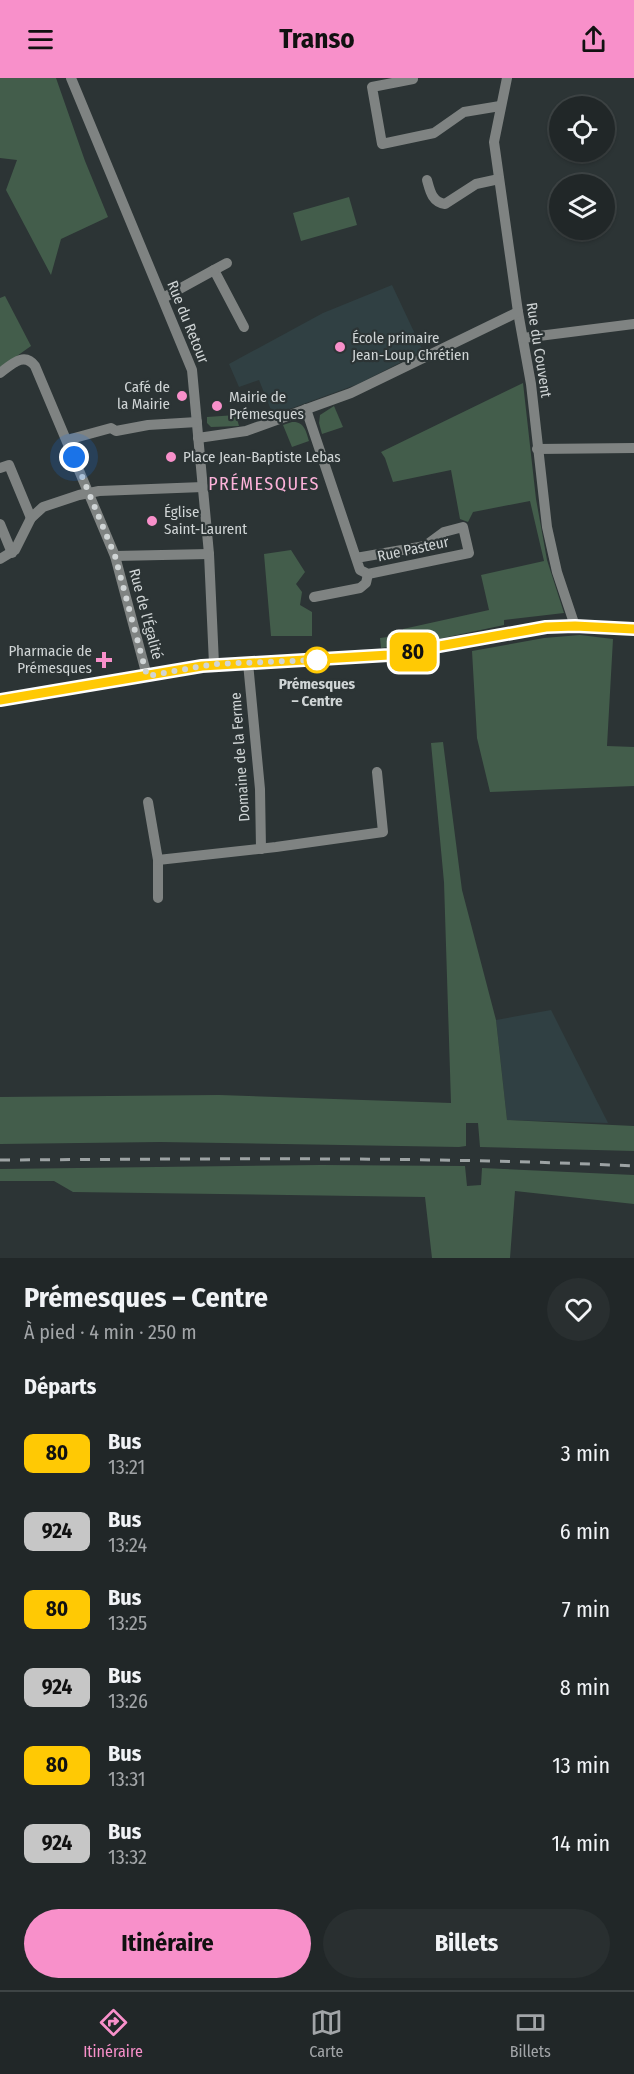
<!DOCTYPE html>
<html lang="fr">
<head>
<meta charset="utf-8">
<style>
	:root { --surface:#212728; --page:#292f30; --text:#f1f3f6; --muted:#a2a5a8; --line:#3e4445; --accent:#f890ca }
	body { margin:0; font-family:"Fira Sans Condensed",sans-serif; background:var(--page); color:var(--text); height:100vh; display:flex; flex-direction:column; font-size:22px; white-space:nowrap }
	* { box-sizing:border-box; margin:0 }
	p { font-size:20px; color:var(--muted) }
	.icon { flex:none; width:33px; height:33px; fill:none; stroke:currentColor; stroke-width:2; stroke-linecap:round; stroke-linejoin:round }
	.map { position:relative; height:1180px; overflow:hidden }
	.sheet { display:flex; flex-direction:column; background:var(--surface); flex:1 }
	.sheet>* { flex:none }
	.badge { padding:0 12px; border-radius:9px; font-size:21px; line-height:39px }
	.controls { position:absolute; left:549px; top:18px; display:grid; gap:12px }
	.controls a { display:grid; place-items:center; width:66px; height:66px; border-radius:50%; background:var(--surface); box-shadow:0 2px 4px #0004,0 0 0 2px var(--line); font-size:30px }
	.you { position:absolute; width:30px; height:30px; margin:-15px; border:4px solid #fff; border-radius:50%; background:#1a73e8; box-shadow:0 0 0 9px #1a73e833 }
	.map>.badge { position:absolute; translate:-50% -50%; box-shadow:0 0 0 3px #fff }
	h2 { padding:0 24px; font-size:22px; line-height:54px }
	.round { display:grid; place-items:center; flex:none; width:63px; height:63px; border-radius:32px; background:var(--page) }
	.headline { display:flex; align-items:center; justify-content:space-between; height:102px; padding:0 24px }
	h1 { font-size:28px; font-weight:700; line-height:45px }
	.button { display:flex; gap:12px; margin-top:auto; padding:12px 24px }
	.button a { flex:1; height:69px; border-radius:36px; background:var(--accent); color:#111; font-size:24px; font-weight:700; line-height:69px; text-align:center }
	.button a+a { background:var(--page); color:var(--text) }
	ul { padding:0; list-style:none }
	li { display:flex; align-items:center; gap:18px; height:78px; padding:0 24px }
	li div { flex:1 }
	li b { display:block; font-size:22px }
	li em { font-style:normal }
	li .badge { min-width:66px; font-weight:700; text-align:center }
	header { display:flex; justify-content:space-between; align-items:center; height:78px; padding:0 24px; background:var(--accent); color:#111; font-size:27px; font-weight:700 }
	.menu { display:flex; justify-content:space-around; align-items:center; height:84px; border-top:2px solid var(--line); background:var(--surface); font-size:16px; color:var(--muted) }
	.menu a { display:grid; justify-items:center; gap:3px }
	.menu .on { color:var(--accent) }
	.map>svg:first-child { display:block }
	.built { fill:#304043 }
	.green { fill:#435d4b }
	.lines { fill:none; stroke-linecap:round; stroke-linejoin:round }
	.minor { stroke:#7f8382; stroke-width:10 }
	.rail { stroke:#9da3a4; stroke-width:3; stroke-dasharray:10 10; stroke-linecap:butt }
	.line-casing { stroke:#fff; stroke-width:14 }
	.line { stroke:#ffc904; stroke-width:9 }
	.walk { stroke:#d0d5d6; stroke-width:6; stroke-dasharray:0 10.8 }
	.poi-dot { fill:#f890ca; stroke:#2c3435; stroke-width:2 }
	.stop-dot { fill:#fff; stroke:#ffc904; stroke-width:3 }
	.labels { text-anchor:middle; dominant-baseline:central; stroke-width:4.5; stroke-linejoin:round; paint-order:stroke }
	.street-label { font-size:15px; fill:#d0d5d6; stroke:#2c3435 }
	.poi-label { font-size:15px; fill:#d0d5d6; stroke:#2c3435; text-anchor:start }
	.stop-label { font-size:15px; font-weight:bold; fill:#d0d5d6; stroke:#2c3435 }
	.quarter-label { font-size:18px; letter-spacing:1.5px; fill:#fdb2da; stroke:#2c3435 }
</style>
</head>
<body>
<header><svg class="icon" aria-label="menu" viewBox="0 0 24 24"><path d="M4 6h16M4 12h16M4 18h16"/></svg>Transo<svg class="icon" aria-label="share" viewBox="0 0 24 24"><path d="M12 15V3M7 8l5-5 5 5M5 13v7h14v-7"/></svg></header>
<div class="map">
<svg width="634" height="1180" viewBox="0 0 634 1180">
	<rect width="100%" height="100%" fill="#2c3435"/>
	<g class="built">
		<path d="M 392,207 L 423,273 L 358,306 L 273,337 L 259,302 L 239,309 L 229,286 L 323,235 Z"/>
		<path d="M 551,932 L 608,1045 L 507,1042 L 496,942 Z"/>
	</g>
	<g class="green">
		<path d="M 0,0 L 56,0 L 85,83 L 108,139 L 61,161 L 51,197 L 6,112 L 17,82 L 0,80 Z"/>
		<path d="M 349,119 L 357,147 L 301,163 L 293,135 Z"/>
		<path d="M 5,218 L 31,268 L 0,290 L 0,220 Z"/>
		<path d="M 523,305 L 536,421 L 547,482 L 564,535 L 504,542 L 504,547 L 429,563 L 381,570 L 380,560 L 403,557 L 403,551 L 489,532 L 481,497 L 544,483 L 530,423 L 473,434 L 468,444 L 460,441 L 451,392 L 393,404 L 385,380 L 381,374 Z"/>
		<path d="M 334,328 L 343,349 L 322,356 L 319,345 L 320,337 Z"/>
		<path d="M 236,337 L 239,348 L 211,349 L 207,345 L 207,339 Z"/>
		<path d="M 292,344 C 304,343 306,353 309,363 L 292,369 L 283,347 Z"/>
		<path d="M 291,472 L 305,494 L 296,506 L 302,514 L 300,527 L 312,534 L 312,558 L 271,558 L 264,476 Z"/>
		<path d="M 580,557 L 613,561 L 607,668 L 634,669 L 634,708 L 490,714 L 477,660 L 472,573 L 544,560 Z"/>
		<path d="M 443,664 L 462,812 L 496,942 L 507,1042 L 634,1048 L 634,1073 L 480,1069 L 478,1045 L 466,1045 L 466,1068 L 459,1069 L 160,1064 L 0,1066 L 0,1019 L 219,1017 L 451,1025 L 444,804 L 431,665 Z"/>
		<path d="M 321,1087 L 465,1088 L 467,1108 L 481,1107 L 482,1090 L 634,1097 L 634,1126 L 515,1113 L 510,1180 L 432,1180 L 425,1119 L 73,1114 L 54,1103 L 0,1103 L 0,1091 Z"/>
	</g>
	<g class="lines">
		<g class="minor">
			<path d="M 71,0 L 192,292 L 209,476 L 214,586"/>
			<path d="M 507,0 L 494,64 L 518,234 L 531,306 L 547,449 L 557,494 L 575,548"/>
			<path d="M 413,1 L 372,9 L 382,66 L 434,55 L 464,34 L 500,28"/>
			<path d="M 427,102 C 430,113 432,124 445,126 L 476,106 L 499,101"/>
			<path d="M 227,185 L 214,192 L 244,249"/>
			<path d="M 163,220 L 214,192"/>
			<path d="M 523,260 L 634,246"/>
			<path d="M 0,295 C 11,287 24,273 35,288 L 115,478 L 147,598"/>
			<path d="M 306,331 L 360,492 L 368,496 L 469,475 L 463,449 L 444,454 L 425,468 L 356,480"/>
			<path d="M 198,360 L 246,353 L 351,315 L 518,234"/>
			<path d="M 67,362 L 111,350 L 116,353 L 148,347 L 197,344"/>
			<path d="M 537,371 L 634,370"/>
			<path d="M 0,390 L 9,387 L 31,440"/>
			<path d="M 0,446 L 12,475"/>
			<path d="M 115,478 L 209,476"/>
			<path d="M 0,481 L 15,472 L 31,440 L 43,429 L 79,417 L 99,413 L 203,409"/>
			<path d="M 314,519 L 360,510 L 366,505 L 368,496"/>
			<path d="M 248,585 L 260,711 L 261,771"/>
			<path d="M 0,622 L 202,588 L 332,581 L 410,574 L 517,553 L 547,549 L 575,548 L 634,551"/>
			<path d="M 148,724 L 158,782 L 158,820"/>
			<path d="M 158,782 L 276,769 L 383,754 L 377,694"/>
		</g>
		<path class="rail" d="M 0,1082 C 212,1081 423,1078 634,1088"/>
	</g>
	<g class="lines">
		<g class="line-casing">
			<path id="line" d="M 0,622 L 202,588 L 389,577 L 546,549 L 575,548 L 634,551"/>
		</g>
		<use href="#line" class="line"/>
		<path class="walk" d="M 74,379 L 115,478 L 147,598 L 214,586 L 317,582"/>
	</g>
	<g class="poi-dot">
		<circle cx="340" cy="269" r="6"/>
		<circle cx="182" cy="318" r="6"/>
		<circle cx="217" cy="328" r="6"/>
		<circle cx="171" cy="379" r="6"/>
		<circle cx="152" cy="443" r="6"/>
		<path d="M101 573h6v6h6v6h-6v6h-6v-6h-6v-6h6z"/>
	</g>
	<circle class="stop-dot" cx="317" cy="582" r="12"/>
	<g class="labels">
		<g class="street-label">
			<text transform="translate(188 244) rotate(68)">Rue du Retour</text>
			<text transform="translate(539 272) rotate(81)">Rue du Couvent</text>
			<text transform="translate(413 471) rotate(-12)">Rue Pasteur</text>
			<text transform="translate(146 536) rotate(75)">Rue de l'Égalité</text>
			<text transform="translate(240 679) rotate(-94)">Domaine de la Ferme</text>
		</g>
		<g class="poi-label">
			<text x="352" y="260">École primaire<tspan x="352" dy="17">Jean-Loup Chrétien</tspan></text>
			<text x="170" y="309" text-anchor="end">Café de<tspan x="170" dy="17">la Mairie</tspan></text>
			<text x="229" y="319">Mairie de<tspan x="229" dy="17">Prémesques</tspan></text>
			<text x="183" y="379">Place Jean-Baptiste Lebas</text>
			<text x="164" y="434">Église<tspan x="164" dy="17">Saint-Laurent</tspan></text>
			<text x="92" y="573" text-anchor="end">Pharmacie de<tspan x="92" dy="17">Prémesques</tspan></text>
		</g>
		<g class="stop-label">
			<text x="317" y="606">Prémesques<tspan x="317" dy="17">– Centre</tspan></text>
		</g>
		<g class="quarter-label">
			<text x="264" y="406">PRÉMESQUES</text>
		</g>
	</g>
</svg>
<div class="controls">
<a><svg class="icon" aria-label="locate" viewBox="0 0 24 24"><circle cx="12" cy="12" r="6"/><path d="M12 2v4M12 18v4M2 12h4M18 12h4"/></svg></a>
<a><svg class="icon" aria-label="layers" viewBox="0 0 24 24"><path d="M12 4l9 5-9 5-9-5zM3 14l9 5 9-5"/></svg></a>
</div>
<div class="you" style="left:74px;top:379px"></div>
<b class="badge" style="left:413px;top:574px;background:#ffc904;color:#111">80</b>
</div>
<section class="sheet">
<div class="headline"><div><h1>Prémesques – Centre</h1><p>À pied · 4 min · 250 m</p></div><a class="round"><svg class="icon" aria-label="heart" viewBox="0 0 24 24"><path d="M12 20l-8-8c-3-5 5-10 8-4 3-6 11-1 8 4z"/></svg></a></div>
<h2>Départs</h2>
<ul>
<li><span class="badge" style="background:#ffc904;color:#111">80</span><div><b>Bus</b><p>13:21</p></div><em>3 min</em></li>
<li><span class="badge" style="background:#c6c6c6;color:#111">924</span><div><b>Bus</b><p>13:24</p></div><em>6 min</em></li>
<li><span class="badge" style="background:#ffc904;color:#111">80</span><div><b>Bus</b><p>13:25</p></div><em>7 min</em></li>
<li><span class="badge" style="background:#c6c6c6;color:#111">924</span><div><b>Bus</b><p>13:26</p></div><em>8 min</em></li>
<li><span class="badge" style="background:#ffc904;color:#111">80</span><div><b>Bus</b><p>13:31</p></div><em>13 min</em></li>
<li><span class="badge" style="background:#c6c6c6;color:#111">924</span><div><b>Bus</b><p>13:32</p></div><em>14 min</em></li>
</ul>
<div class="button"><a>Itinéraire</a><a>Billets</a></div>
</section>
<nav class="menu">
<a class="on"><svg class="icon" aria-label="directions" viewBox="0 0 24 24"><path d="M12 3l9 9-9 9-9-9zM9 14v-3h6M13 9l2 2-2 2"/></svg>Itinéraire</a>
<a><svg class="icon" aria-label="map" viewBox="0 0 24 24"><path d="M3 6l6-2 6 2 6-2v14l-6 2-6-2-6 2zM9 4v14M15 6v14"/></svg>Carte</a>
<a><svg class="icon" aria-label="tickets" viewBox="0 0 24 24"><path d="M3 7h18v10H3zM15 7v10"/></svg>Billets</a>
</nav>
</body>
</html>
